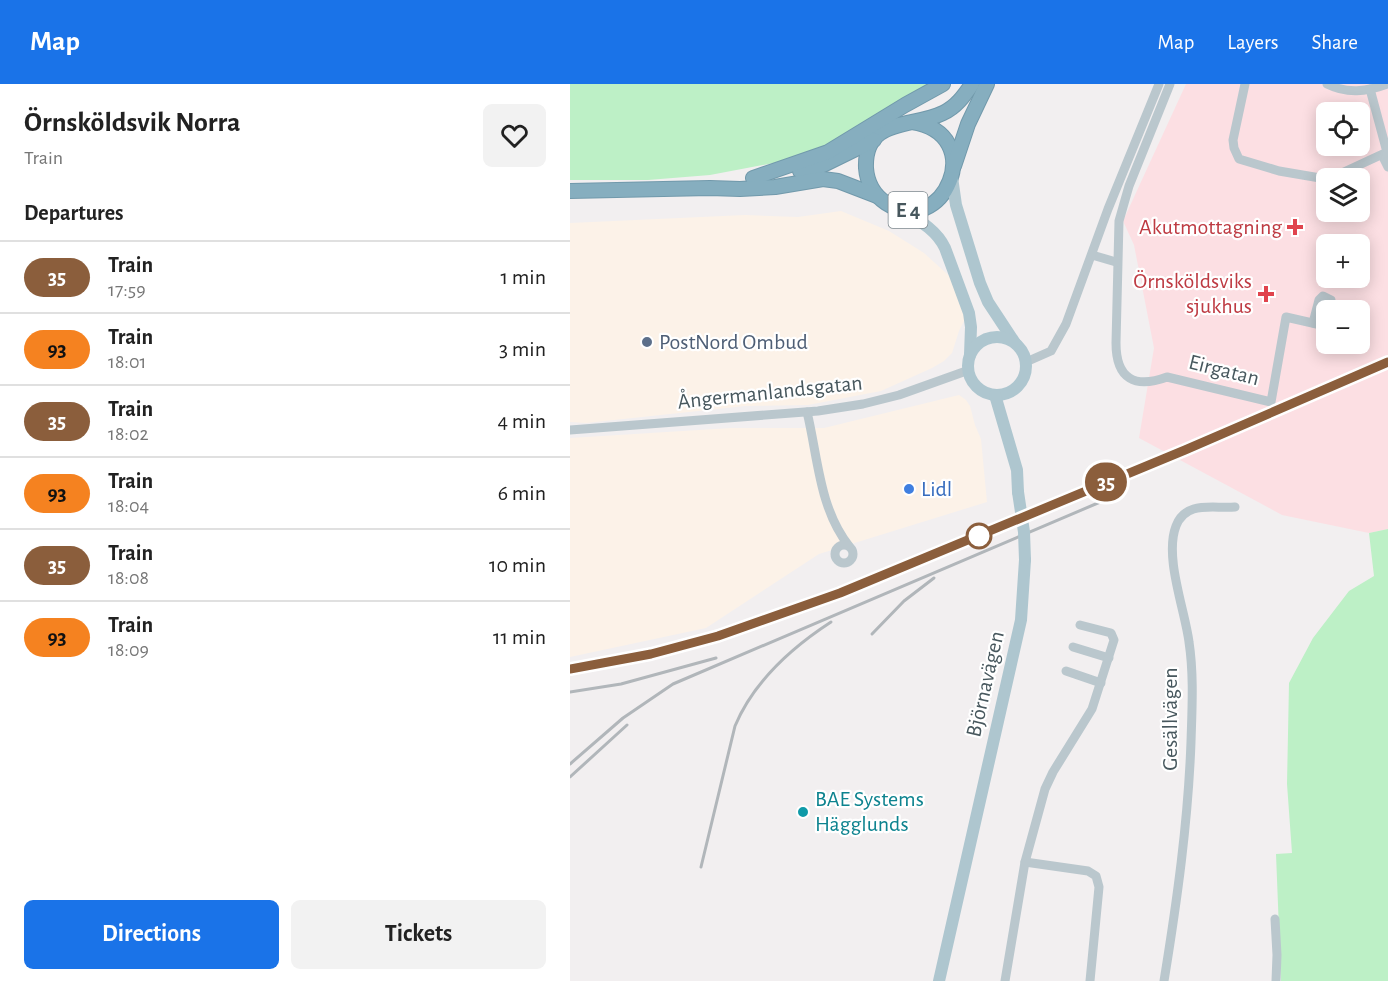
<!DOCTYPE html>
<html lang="en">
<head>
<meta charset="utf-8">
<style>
	:root { --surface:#fff; --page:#f2f2f2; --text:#222; --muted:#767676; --line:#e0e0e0; --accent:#1a73e8 }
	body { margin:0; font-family:"Alegreya Sans",sans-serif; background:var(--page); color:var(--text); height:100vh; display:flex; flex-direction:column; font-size:22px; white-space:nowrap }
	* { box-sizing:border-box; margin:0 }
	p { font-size:20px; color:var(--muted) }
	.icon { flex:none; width:33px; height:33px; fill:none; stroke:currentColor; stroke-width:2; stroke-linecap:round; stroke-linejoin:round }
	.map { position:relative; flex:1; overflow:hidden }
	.drawer { display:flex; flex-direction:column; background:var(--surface); width:570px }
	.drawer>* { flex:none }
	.badge { padding:0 12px; border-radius:20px; font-size:21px; line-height:39px }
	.buttons { position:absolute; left:746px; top:18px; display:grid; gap:12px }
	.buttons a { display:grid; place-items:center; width:54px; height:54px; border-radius:9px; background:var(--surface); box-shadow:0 3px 15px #0003; font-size:30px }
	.map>.badge { position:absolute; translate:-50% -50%; box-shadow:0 0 0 3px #fff }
	h2 { padding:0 24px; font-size:22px; line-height:54px }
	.round { display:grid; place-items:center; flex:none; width:63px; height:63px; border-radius:9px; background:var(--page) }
	.headline { display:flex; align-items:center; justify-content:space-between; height:102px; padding:0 24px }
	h1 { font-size:28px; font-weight:700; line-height:45px }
	.cta { display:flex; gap:12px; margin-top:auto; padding:12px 24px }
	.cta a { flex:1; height:69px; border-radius:9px; background:var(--accent); color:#fff; font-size:24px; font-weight:700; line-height:69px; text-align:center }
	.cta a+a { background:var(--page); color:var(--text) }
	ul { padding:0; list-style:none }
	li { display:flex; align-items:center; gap:18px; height:72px; padding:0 24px; border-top:2px solid var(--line) }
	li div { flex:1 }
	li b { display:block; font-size:22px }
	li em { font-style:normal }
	li .badge { min-width:66px; font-weight:700; text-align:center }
	header { display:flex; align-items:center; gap:36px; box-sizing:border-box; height:84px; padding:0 30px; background:var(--accent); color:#fff }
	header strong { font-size:28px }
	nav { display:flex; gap:33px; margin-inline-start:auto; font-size:21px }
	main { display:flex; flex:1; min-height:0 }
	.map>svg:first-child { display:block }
	.commercial { fill:#fcf2e8 }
	.medical { fill:#fcdfe3; fill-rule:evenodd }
	.green { fill:#bdf0c6 }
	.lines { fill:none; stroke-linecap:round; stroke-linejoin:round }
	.highway-casing { stroke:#7199ab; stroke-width:16 }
	.minor { stroke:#bac7cd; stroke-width:9 }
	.major { stroke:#aec6cf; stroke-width:12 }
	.highway { stroke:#86aebf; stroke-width:14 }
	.rail { stroke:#b1b6ba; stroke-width:3 }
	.major-bridge { stroke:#aec6cf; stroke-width:12 }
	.line-casing { stroke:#fff; stroke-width:14 }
	.line { stroke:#8b5e3c; stroke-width:9 }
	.health-dot { fill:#e0444e; stroke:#fff; stroke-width:2 }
	.service-dot { fill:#5c6f8a; stroke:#fff; stroke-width:2 }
	.shop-dot { fill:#3f7fe0; stroke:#fff; stroke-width:2 }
	.stop-dot { fill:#fff; stroke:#8b5e3c; stroke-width:3 }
	.culture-dot { fill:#0f9aa8; stroke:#fff; stroke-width:2 }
	.labels { text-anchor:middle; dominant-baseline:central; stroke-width:4.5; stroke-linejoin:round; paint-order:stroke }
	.shield { fill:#fff; stroke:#7e898e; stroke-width:1.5 }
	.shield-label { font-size:21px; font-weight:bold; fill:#47575d }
	.health-label { font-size:22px; fill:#be3a42; stroke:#fff; text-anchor:end }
	.service-label { font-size:22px; fill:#4e5e75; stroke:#fff; text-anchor:start }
	.street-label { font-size:22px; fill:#47575d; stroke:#fff }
	.shop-label { font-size:22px; fill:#366cbe; stroke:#fff; text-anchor:start }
	.culture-label { font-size:22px; fill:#0d838f; stroke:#fff; text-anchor:start }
</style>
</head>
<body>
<header>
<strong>Map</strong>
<nav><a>Map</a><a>Layers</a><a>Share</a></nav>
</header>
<main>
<section class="drawer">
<div class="headline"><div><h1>Örnsköldsvik Norra</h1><p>Train</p></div><a class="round"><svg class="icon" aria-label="heart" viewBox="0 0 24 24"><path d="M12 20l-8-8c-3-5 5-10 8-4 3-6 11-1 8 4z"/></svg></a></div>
<h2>Departures</h2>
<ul>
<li><span class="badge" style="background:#8b5e3c;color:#fff">35</span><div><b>Train</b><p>17:59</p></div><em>1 min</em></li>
<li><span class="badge" style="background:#f58220;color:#111">93</span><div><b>Train</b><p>18:01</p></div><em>3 min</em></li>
<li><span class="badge" style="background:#8b5e3c;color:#fff">35</span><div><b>Train</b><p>18:02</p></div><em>4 min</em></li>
<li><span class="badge" style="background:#f58220;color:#111">93</span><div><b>Train</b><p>18:04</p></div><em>6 min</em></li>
<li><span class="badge" style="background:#8b5e3c;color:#fff">35</span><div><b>Train</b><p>18:08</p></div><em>10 min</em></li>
<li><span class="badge" style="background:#f58220;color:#111">93</span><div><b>Train</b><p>18:09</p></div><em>11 min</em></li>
</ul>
<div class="cta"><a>Directions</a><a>Tickets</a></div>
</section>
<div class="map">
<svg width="818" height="897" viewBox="0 0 818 897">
	<rect width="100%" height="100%" fill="#f2eff0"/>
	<g class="commercial">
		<path d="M 271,127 L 319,147 L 354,169 L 387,199 L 397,231 L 389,247 L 382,269 L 374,277 L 362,284 L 311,307 L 238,321 L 175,322 L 16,339 L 0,338 L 0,139 L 175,131 L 228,133 Z"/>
		<path d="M 389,311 L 396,316 L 400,322 L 405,341 L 411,355 L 417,418 L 249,470 L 136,544 L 0,573 L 0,354 L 161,344 L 254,344 Z"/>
	</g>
	<path class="medical" d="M 616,0 L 818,0 L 818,445 L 799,449 L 712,431 L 569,354 L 584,264 L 564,161 L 553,137 ZM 756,28 L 789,28 L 789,62 L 756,62 ZM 756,94 L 789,94 L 789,128 L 756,128 ZM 756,160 L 789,160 L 789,194 L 756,194 ZM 756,226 L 789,226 L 789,260 L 756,260 Z"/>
	<g class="green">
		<path d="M 0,0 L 371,0 L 312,43 L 214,77 L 140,91 L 78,96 L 0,96 Z"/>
		<path d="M 818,445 L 818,897 L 711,897 L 706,770 L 722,769 L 717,700 L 719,599 L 743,554 L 779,507 L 804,492 L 799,449 Z"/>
	</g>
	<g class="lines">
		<g class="highway-casing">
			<g id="highway">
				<path d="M 342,38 C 420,50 373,157 316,119 C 304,111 297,98 296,84 C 294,33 343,44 373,29 C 386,23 394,12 402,0"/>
				<path d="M 384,82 L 398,40 L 417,0"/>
				<path d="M 230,87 L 253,81 L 304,56"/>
				<path d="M 183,94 L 258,68 L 335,21 L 373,0"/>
				<path d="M 0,107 L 140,104 L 170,105 L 205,103 L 253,95 L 268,97 L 307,112"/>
			</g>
		</g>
		<g class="minor">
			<path d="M 600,0 L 559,102 L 549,137 L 546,259 C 546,295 565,305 597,293 L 701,318 L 716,233 L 751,241 L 756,238"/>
			<path d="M 675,0 L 663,56 L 664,64 L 669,75 L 709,87 L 756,95"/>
			<path d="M 757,0 C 777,10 796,8 817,0"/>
			<path d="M 818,67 L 814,75 L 818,83"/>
			<path d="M 761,94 L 817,68 L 800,5"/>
			<path d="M 522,171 L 546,178"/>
			<path d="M 743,239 L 749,216 L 753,212 L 761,216 L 760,226"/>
			<path d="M 456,278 L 481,267 L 496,240 L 538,125 L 589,0"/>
			<path d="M 237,328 C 248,373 249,424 279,462"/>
			<path d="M 0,346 L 248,327 L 293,320 L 329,311 L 399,286"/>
			<circle cx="274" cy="470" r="9"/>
			<path d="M 503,563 L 539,574"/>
			<path d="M 496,587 L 531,599"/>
			<path d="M 455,778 L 518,787 L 526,792 L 529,803 L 520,897"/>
			<path d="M 705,835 L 707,871 L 706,897"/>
			<path d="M 435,897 L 455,778 L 475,705 L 483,688 L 522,625 L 544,556 L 541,549 L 510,541"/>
			<path d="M 594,897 C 607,817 618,739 621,658 C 622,625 624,591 619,558 C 615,526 594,473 606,442 C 616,416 643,425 665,423"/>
		</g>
		<g class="major">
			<path d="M 382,93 L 386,121 L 410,199 L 418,218 L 445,259"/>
			<path d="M 330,125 C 348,136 366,145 375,164 L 399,229 L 401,243 L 400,271"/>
			<circle cx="427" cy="282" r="29"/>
			<path d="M 425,311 L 447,386 L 448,408"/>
			<path d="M 369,897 L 451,536 L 455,476"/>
		</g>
		<use href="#highway" class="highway"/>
		<g class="rail">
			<path d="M 302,550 L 334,517 L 364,494"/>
			<path d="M 0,585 L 81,570 L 148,552 L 208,532 L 310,494 L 615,366"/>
			<path d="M 0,608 L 51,600 L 146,574"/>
			<path d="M 0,680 L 53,634 L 103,600 L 535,416"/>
			<path d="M 0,693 L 57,641"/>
			<path d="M 131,783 L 165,642 C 184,597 221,564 261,538"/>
		</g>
		<path class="major-bridge" d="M 448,408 L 454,448 L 455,476"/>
	</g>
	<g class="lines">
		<g class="line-casing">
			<path id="line" d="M 0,585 L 81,570 L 148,552 L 270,509 L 615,366 L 818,278"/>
		</g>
		<use href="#line" class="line"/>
	</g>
	<g class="health-dot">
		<path d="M722 134h6v6h6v6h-6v6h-6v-6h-6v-6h6z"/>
		<path d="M693 201h6v6h6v6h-6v6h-6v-6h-6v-6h6z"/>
	</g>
	<circle class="service-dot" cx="77" cy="258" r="6"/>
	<circle class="shop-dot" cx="339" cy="405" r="6"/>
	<circle class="stop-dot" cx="409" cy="452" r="12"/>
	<circle class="culture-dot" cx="233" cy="728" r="6"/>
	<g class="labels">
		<rect class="shield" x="318.5" y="108" width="39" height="36" rx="4.5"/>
		<g class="shield-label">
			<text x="338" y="126">E 4</text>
		</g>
		<g class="health-label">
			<text x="712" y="143">Akutmottagning</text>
			<text x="682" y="197">Örnsköldsviks<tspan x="682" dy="25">sjukhus</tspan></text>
		</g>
		<g class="service-label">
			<text x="89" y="258">PostNord Ombud</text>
		</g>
		<g class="street-label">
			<text transform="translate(654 286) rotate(14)">Eirgatan</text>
			<text transform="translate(200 308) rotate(-6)">Ångermanlandsgatan</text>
			<text transform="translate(415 600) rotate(-77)">Björnavägen</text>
			<text transform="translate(600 635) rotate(-90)">Gesällvägen</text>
		</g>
		<g class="shop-label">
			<text x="351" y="405">Lidl</text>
		</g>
		<g class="culture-label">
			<text x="245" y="715">BAE Systems<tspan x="245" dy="25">Hägglunds</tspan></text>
		</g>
	</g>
</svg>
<div class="buttons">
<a><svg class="icon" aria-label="locate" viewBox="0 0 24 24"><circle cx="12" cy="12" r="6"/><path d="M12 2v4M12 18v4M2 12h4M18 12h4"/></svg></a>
<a><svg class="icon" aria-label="layers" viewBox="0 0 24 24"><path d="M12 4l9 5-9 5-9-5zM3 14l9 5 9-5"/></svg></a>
<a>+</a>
<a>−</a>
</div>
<b class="badge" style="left:536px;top:398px;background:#8b5e3c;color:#fff">35</b>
</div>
</main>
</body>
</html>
